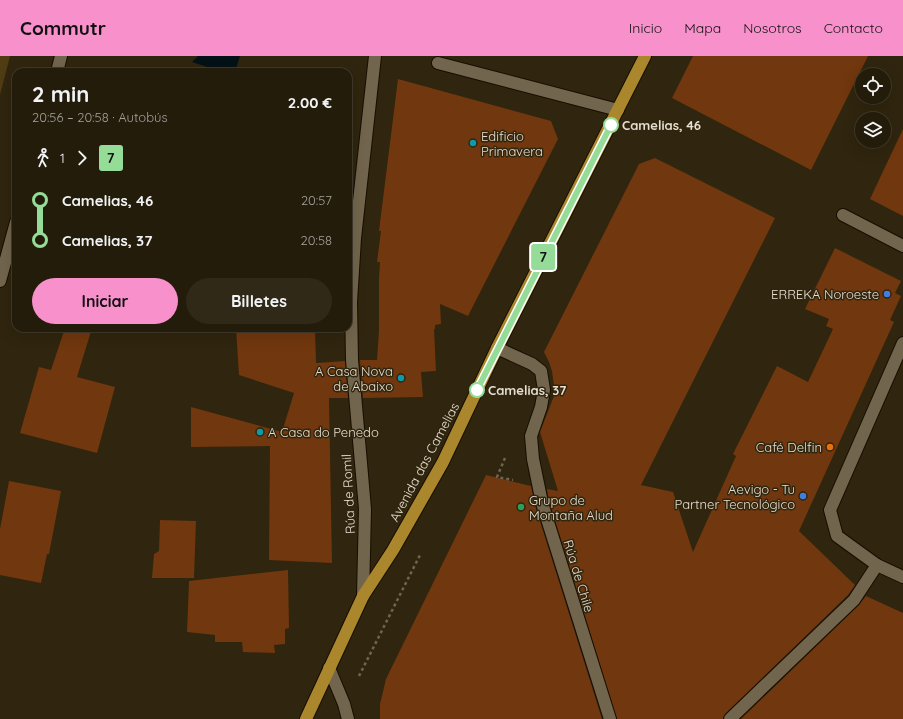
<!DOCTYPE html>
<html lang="es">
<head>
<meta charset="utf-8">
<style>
	:root { --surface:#241c0a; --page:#302918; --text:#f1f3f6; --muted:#a3a19c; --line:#413a2b; --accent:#f890cb }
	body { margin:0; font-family:Quicksand,sans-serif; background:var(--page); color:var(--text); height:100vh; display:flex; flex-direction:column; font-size:15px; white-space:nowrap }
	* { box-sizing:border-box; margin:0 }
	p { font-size:13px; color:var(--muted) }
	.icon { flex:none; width:22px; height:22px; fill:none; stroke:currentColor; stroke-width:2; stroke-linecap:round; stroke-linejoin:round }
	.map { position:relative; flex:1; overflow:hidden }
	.panel { position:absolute; left:12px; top:12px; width:340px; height:264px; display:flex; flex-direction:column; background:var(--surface); border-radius:12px; box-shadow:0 4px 16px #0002,0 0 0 1px var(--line) }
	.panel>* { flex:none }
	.badge { padding:0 8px; border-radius:3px; font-size:14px; line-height:26px }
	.controls { position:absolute; left:855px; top:12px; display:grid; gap:8px }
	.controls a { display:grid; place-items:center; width:36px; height:36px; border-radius:50%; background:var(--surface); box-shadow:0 4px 16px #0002,0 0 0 1px var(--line); font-size:20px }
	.map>.badge { position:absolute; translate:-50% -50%; box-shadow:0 0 0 2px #fff }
	.legs { display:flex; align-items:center; gap:6px; height:44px; padding:0 20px; font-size:13px }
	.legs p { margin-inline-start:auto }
	.head { display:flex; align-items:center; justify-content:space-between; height:68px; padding:0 20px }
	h1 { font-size:22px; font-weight:700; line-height:30px }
	.action { display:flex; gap:8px; margin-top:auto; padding:8px 20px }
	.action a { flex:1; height:46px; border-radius:24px; background:var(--accent); color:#111; font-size:16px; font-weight:700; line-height:46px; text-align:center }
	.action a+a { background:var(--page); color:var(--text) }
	ul { padding:0 20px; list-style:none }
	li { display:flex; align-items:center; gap:14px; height:40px; font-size:15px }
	li i { display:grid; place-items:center; width:6px; height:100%; margin:0 5px; background:currentColor }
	li i::after { content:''; width:10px; height:10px; margin:-5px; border:3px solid; border-radius:50%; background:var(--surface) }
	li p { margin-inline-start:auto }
	li:first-child i { background:linear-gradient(#0000 50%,currentColor 0) }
	li:last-child i { background:linear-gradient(currentColor 50%,#0000 0) }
	header { display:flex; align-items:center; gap:24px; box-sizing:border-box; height:56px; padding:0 20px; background:var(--accent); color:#111 }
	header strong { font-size:19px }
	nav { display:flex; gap:22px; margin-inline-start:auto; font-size:14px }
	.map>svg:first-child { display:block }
	.green { fill:#4f3c12 }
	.water { fill:#041218 }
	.building { fill:#71370e }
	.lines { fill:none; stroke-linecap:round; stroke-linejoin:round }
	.minor-casing { stroke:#180e00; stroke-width:14 }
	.major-casing { stroke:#180e00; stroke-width:14 }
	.path { stroke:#6f6551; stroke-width:2.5; stroke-dasharray:3 3; stroke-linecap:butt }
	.minor { stroke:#72654d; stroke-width:12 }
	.major { stroke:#aa862d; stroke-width:12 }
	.line-1-casing { stroke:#fff; stroke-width:9 }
	.line-1 { stroke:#96dc99; stroke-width:6 }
	.stop-1-dot { fill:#fff; stroke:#96dc99; stroke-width:2 }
	.culture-dot { fill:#0f9aa8; stroke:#30250e; stroke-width:1.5 }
	.shop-dot { fill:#3f7fe0; stroke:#30250e; stroke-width:1.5 }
	.food-dot { fill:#e8710a; stroke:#30250e; stroke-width:1.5 }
	.leisure-dot { fill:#2e9e5b; stroke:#30250e; stroke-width:1.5 }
	.labels { text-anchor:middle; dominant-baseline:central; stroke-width:3; stroke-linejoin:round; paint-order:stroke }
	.stop-label { font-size:13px; font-weight:bold; fill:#e6dfd1; stroke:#30250e; text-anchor:start }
	.poi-label { font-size:13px; fill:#e6dfd1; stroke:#30250e; text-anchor:end }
	.street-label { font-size:13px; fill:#e6dfd1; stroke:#30250e }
</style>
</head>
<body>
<header>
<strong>Commutr</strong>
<nav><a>Inicio</a><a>Mapa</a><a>Nosotros</a><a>Contacto</a></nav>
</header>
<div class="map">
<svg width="903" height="663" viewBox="0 0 903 663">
	<rect width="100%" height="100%" fill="#30250e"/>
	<path class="green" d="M 0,0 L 10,0 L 0,39 Z"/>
	<path class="water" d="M 198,0 L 240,0 L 235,16 L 222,16 L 192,6 Z"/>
	<g class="building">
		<path d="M 693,0 L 868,0 L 811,114 L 672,42 Z"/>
		<path d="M 398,23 L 551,65 L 558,83 L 468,260 L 440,248 L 441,268 L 435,269 L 435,273 L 434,273 L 436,315 L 421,316 L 423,341 L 363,342 L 360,304 L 377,304 L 379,274 L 379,222 L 380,206 L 377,206 L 381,175 L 379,175 Z"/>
		<path d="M 903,73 L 903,160 L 870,143 Z"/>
		<path d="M 655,102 L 775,162 L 641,429 L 673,436 L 693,496 L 736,400 L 733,398 L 777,310 L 808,326 L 833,273 L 826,270 L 829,263 L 805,253 L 835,192 L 901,225 L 895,237 L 901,240 L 890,264 L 894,266 L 799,475 L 855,529 L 848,539 L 725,658 L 723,663 L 617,663 L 549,445 L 547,433 L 558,435 L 540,376 L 554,340 L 554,330 L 552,315 L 549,306 L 544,296 L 639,108 Z"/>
		<path d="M 65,272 L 92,272 L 77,321 L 115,331 L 97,397 L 20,377 L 39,311 L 51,314 Z"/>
		<path d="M 236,272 L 315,272 L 316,307 L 345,305 L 348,342 L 329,342 L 332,507 L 269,504 L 270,390 L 191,391 L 191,351 L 282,376 L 294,337 L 239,319 Z"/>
		<path d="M 486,419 L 531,430 L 535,449 L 602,663 L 380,663 L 380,648 L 386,623 Z"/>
		<path d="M 9,425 L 61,435 L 49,498 L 47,498 L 41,527 L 0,519 L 0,473 Z"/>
		<path d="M 160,464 L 196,465 L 194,522 L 152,522 L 154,498 L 159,495 Z"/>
		<path d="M 288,514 L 289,572 L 285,573 L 285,588 L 274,589 L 275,597 L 243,596 L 242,586 L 215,586 L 215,579 L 187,576 L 189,525 Z"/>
		<path d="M 866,540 L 903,557 L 903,663 L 741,663 L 859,549 Z"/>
	</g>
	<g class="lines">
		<g class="minor-casing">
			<g id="minor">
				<path d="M 438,7 L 618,54"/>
				<path d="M 57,16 L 61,0"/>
				<path d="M 843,159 L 903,190"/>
				<path d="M 0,225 L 16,166"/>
				<path d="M 903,287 L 830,454 L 837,480 L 877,509 L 903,521"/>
				<path d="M 497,292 L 532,308 L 541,315 L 544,334 L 541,351 L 531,380 L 533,403 L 542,447 L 610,663"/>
				<path d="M 363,540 L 365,453 L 352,304 L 351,246 L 355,182 L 375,0"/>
				<path d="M 329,612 L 344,648 L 348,663"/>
				<path d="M 730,663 L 854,544 L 877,509"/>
			</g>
		</g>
		<g class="major-casing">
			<path id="major" d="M 306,663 L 363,540 L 393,494 L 443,406 L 497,292 L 645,0"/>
		</g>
		<g class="path">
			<path d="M 505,402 L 497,421 L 513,424"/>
			<path d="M 359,620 L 420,499"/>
		</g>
		<use href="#minor" class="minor"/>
		<use href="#major" class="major"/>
	</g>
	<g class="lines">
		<g class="line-1-casing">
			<path id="line-1" d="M 477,334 L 611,69"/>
		</g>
		<use href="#line-1" class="line-1"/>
	</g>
	<g class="stop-1-dot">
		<circle cx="611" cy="69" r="7"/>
		<circle cx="477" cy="334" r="7"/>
	</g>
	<g class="culture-dot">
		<circle cx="473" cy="87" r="4"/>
		<circle cx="401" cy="322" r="4"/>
		<circle cx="260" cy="376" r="4"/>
	</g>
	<g class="shop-dot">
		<circle cx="887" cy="238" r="4"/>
		<circle cx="803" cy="440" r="4"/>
	</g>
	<circle class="food-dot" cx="830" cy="391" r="4"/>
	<circle class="leisure-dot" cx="521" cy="451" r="4"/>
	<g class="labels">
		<g class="stop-label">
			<text x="622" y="69">Camelias, 46</text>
			<text x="488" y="334">Camelias, 37</text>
		</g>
		<g class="poi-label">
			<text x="481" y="80" text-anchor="start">Edificio<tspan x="481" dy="15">Primavera</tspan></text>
			<text x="879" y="238">ERREKA Noroeste</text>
			<text x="393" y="315">A Casa Nova<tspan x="393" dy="15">de Abaixo</tspan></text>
			<text x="268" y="376" text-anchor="start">A Casa do Penedo</text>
			<text x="822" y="391">Café Delfin</text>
			<text x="795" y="433">Aevigo - Tu<tspan x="795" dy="15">Partner Tecnológico</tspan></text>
			<text x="529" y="444" text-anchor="start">Grupo de<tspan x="529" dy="15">Montaña Alud</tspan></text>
		</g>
		<g class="street-label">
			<text transform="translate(424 406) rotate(-62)">Avenida das Camelias</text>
			<text transform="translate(348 438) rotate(-93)">Rúa de Romil</text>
			<text transform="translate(579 520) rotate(73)">Rúa de Chile</text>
		</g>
	</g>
</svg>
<div class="controls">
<a><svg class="icon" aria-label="locate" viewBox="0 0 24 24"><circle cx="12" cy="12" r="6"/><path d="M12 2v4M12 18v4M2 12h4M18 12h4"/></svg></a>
<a><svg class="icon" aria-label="layers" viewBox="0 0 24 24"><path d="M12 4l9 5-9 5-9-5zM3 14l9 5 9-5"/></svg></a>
</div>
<b class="badge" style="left:543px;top:201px;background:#96dc99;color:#111">7</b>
<section class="panel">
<div class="head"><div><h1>2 min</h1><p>20:56 – 20:58 · Autobús</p></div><b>2.00 €</b></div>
<div class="legs"><svg class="icon" aria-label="walk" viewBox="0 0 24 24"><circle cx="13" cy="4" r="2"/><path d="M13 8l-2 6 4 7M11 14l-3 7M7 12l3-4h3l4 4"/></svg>1<svg class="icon" aria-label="forward" viewBox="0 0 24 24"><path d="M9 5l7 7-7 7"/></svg><b class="badge" style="background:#96dc99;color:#111">7</b></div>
<ul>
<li><i style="color:#96dc99"></i><b>Camelias, 46</b><p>20:57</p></li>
<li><i style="color:#96dc99"></i><b>Camelias, 37</b><p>20:58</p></li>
</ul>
<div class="action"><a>Iniciar</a><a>Billetes</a></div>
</section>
</div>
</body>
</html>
